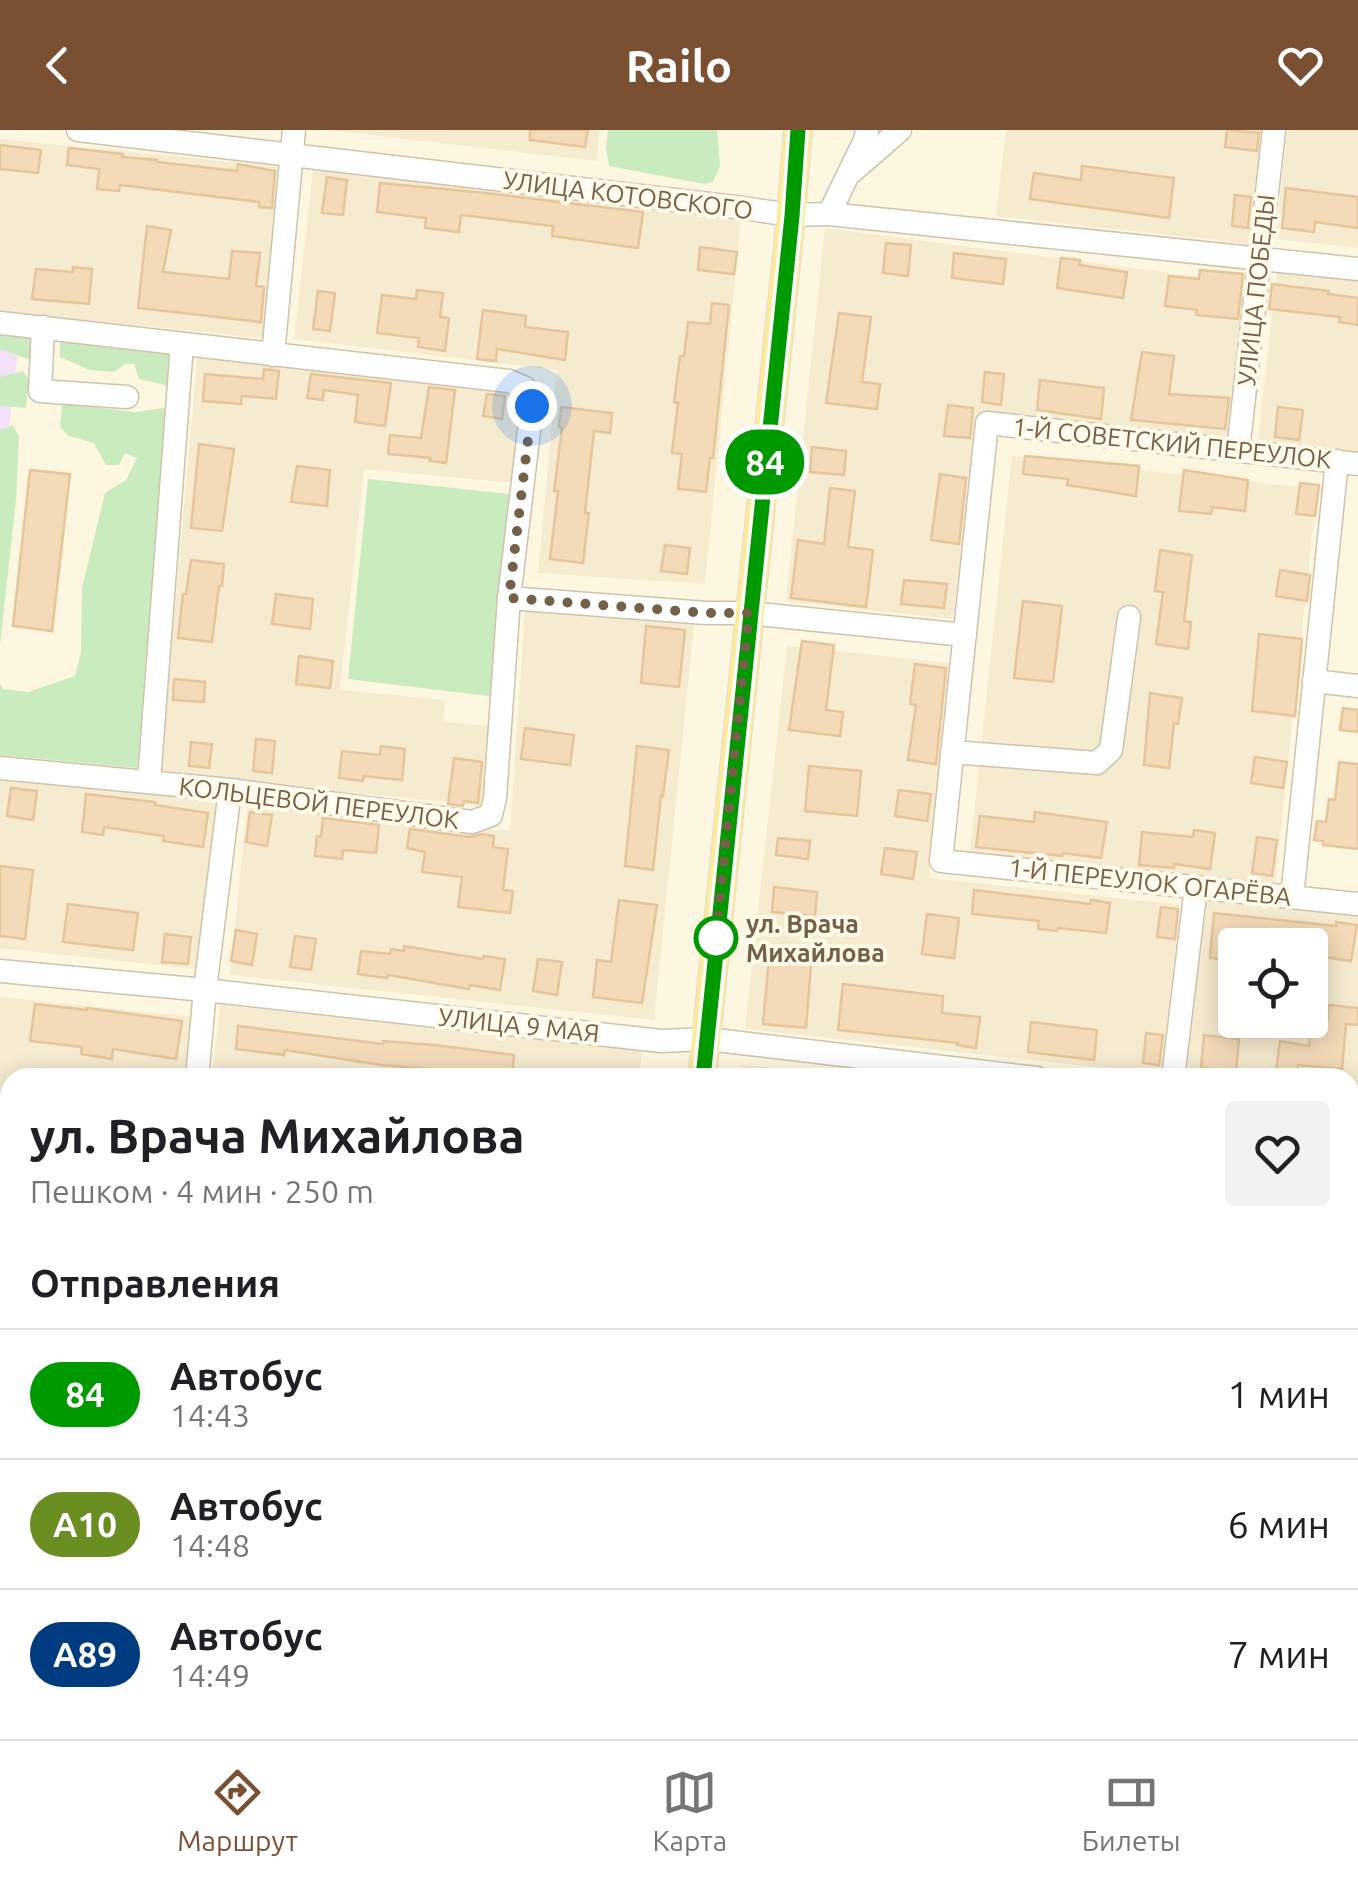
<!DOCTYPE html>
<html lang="ru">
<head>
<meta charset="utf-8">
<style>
	:root { --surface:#fff; --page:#f2f2f2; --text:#202124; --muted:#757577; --line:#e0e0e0; --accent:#7b4f32 }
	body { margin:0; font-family:Ubuntu,sans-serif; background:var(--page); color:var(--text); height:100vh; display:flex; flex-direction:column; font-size:38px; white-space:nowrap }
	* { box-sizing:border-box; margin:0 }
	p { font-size:32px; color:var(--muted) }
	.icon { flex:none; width:55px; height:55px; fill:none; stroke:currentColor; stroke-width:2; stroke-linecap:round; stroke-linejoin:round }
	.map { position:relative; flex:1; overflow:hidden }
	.side { position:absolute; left:0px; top:938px; width:1360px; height:672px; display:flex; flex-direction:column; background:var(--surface); border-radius:30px 30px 0 0; box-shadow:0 5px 25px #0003 }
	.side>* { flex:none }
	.badge { padding:0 20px; border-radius:32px; font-size:35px; line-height:65px }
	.controls { position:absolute; left:1218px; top:798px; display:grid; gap:20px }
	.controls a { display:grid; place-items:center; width:110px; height:110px; border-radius:10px; background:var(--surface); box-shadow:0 5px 25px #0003; font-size:50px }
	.you { position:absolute; width:50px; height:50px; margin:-25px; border:8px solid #fff; border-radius:50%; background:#1a73e8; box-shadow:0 0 0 15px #1a73e833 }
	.map>.badge { position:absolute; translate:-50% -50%; box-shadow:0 0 0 5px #fff }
	h2 { padding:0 30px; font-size:38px; line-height:90px }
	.round { display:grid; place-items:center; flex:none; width:105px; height:105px; border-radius:10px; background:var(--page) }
	.head { display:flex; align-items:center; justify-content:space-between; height:170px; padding:0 30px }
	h1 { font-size:48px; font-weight:700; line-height:75px }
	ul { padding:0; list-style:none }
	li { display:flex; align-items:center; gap:30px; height:130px; padding:0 30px; border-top:2px solid var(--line) }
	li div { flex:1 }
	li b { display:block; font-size:38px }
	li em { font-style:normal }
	li .badge { min-width:110px; font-weight:700; text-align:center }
	header { display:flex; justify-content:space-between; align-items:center; height:130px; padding:0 30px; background:var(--accent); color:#fff; font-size:45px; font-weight:700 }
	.tab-bar { display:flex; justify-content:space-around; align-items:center; height:140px; border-top:2px solid var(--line); background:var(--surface); font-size:28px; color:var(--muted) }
	.tab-bar a { display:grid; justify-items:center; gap:5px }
	.tab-bar .active { color:var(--accent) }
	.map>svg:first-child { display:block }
	.residential { fill:#f5ebd0; fill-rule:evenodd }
	.education { fill:#f4dff9 }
	.green { fill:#caebc0 }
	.building { fill:#f3dbb9; stroke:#e6c599; stroke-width:2.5 }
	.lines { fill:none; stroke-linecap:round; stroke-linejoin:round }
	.minor-casing { stroke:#d0c3ac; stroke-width:25 }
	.major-casing { stroke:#e1dcd7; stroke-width:30 }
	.minor { stroke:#fff; stroke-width:22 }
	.major { stroke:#feeb98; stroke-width:28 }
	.line-casing { stroke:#fff; stroke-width:22 }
	.line { stroke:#090; stroke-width:15 }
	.walk { stroke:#756048; stroke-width:10; stroke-dasharray:0 18 }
	.stop-dot { fill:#fff; stroke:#090; stroke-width:5 }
	.labels { text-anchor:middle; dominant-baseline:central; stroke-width:8; stroke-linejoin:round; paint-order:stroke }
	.street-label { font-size:25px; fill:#756048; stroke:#fffae9 }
	.stop-label { font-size:25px; font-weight:bold; fill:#756048; stroke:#fffae9; text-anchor:start }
</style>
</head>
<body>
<header><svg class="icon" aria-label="back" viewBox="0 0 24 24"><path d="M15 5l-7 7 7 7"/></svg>Railo<svg class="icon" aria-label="heart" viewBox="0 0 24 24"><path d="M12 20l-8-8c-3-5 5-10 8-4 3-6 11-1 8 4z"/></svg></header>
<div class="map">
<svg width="1358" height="1609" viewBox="0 0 1358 1609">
	<rect width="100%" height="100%" fill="#fdf7e2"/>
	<g class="residential">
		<path d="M 328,0 L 599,0 L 597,31 Z"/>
		<path d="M 1006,0 L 1268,0 L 1252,114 L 996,86 Z"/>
		<path d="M 1287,0 L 1358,0 L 1358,118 L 1276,109 Z"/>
		<path d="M 0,9 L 295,38 L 275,209 L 0,182 Z"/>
		<path d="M 313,39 L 741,90 L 705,454 L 538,443 L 557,240 L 294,209 Z"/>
		<path d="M 825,98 L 1248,153 L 1231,313 L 979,283 L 953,489 L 786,471 Z"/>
		<path d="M 1277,141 L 1358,150 L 1358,322 L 1258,310 Z"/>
		<path d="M 198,220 L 534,257 L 525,354 L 364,339 L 340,560 L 446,570 L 443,592 L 501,597 L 491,676 L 160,645 Z"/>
		<path d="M 1012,326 L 1317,359 L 1275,754 L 970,721 Z"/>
		<path d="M 525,480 L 694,495 L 654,890 L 230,845 L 247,677 L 510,701 Z"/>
		<path d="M 787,516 L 951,533 L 929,748 L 1180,775 L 1162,944 L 745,899 Z"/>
		<path d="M 0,646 L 232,670 L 213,841 L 0,818 Z"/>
		<path d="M 1201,767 L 1358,783 L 1358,959 L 1350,958 L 1350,948 L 1250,948 L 1182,940 ZM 1235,815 L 1310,815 L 1310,890 L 1235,890 Z"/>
		<path d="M 0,867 L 194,887 L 188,947 L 10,948 L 10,1040 L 0,1039 Z"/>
		<path d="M 220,875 L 642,919 L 639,947 L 212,948 Z"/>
		<path d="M 743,935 L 853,947 L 741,947 Z"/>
		<rect x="1350" y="1001" width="8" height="272"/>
		<path d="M 0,1064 L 10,1065 L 10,1214 L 0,1213 Z"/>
		<path d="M 0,1232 L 10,1233 L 10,1445 L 0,1431 Z"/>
		<path d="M 1350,1481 L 1358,1481 L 1358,1609 L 683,1609 L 684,1600 L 1350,1600 Z"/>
		<path d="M 9,1490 L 10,1600 L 95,1600 L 103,1609 L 0,1609 L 0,1498 Z"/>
		<path d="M 127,1600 L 308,1600 L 296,1609 L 134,1609 Z"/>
	</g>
	<path class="education" d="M 0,199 L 20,201 L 0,376 Z"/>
	<g class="green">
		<path d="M 608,0 L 717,0 L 720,36 L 713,52 L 704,54 L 609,36 L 606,18 Z"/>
		<path d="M 0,199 L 37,203 L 35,224 L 28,229 L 0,219 Z"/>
		<path d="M 60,204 L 177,214 L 173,257 L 139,249 L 134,234 L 125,234 L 114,242 L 89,240 L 60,227 Z"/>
		<path d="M 23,241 L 29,250 L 26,278 L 0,276 L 0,247 Z"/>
		<path d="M 62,273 L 135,282 L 171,277 L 137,638 L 0,625 L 0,554 L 3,559 L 28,562 L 75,546 L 81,522 L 82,458 L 105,363 L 126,350 L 137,328 L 125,323 L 119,335 L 106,335 L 94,313 L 69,306 L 60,297 Z"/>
		<path d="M 13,295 L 19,306 L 16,370 L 0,515 L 0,300 Z"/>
		<path d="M 368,349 L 520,365 L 495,567 L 348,549 Z"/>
		<path d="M 1350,1308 L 1358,1309 L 1358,1398 L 1350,1397 Z"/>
	</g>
	<g class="building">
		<path d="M 530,0 L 588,0 L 585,17 L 530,10 Z"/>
		<path d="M 1227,0 L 1259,3 L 1257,21 L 1225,17 Z"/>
		<path d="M 0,15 L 41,20 L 38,43 L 0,39 Z"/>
		<path d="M 69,18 L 123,24 L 122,27 L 157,30 L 157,32 L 237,41 L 238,34 L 275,41 L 272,78 L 259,77 L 259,72 L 120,55 L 119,61 L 97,59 L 99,39 L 67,35 Z"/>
		<path d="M 1082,36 L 1174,48 L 1169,88 L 1030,69 L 1034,43 L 1081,50 Z"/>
		<path d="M 327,47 L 347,50 L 343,85 L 322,83 Z"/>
		<path d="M 380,53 L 486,63 L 643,82 L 638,118 L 552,106 L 553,96 L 461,85 L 459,102 L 425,98 L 426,88 L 377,82 Z"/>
		<path d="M 1286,58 L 1358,67 L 1358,98 L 1315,92 L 1314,102 L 1282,98 Z"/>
		<path d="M 1235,65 L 1251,67 L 1248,98 L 1232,96 Z"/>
		<path d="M 147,96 L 171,100 L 163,142 L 229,149 L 232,121 L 260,123 L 256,156 L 264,157 L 261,192 L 138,178 Z"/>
		<path d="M 886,113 L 911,115 L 908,146 L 883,143 Z"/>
		<path d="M 700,117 L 737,122 L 734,144 L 698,140 Z"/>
		<path d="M 954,123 L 1006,129 L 1003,154 L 952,148 Z"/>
		<path d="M 1061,128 L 1080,130 L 1079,135 L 1127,142 L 1123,168 L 1057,158 Z"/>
		<path d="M 73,137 L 92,139 L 89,174 L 32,169 L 36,139 L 73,142 Z"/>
		<path d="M 1200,140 L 1243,144 L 1238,189 L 1196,185 L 1197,180 L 1165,176 L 1169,146 L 1199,149 Z"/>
		<path d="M 1272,154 L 1329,161 L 1328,164 L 1358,168 L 1358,195 L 1339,192 L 1340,187 L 1269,179 Z"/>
		<path d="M 417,160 L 443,163 L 440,187 L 449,188 L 445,221 L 418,217 L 419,208 L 377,203 L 382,165 L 416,169 Z"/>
		<path d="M 318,161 L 335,163 L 330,201 L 313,199 Z"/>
		<path d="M 712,173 L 729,175 L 713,328 L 710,328 L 706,362 L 678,359 L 682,324 L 672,323 L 678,273 L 674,272 L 680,226 L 684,226 L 688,192 L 710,194 Z"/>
		<path d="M 483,180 L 526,186 L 525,197 L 568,202 L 565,230 L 497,219 L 496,231 L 477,229 Z"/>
		<path d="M 839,183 L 871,187 L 862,252 L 880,254 L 877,279 L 826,273 Z"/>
		<path d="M 1142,222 L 1174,226 L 1169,264 L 1229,268 L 1225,299 L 1131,290 Z"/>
		<path d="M 264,239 L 279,241 L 276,269 L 242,266 L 241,274 L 203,271 L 205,244 L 263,249 Z"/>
		<path d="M 985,242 L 1004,244 L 1001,275 L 982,272 Z"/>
		<path d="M 311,244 L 391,253 L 385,296 L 355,292 L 358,265 L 324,260 L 323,270 L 307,268 Z"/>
		<path d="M 1040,250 L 1104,258 L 1101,289 L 1037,280 Z"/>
		<path d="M 429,257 L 455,260 L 446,333 L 430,331 L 430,328 L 388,324 L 390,305 L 421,308 Z"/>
		<path d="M 487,264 L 505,266 L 502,289 L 483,286 Z"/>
		<path d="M 948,275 L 973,278 L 970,308 L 944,306 Z"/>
		<path d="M 561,277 L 612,283 L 610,303 L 594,301 L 585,383 L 589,383 L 583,433 L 550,429 L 558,361 L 554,361 L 562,298 L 559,297 Z"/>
		<path d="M 1278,277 L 1303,280 L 1299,310 L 1275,307 Z"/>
		<path d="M 199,314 L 234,319 L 222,401 L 191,398 Z"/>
		<path d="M 812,317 L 846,321 L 844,345 L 810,342 Z"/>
		<path d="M 1025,326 L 1139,336 L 1136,366 L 1067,355 L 1068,349 L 1023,344 Z"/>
		<path d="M 297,336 L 330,340 L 327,376 L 291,372 Z"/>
		<path d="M 30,340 L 70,344 L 52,501 L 13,496 Z"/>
		<path d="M 1184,340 L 1248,350 L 1245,381 L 1212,377 L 1211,384 L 1179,381 Z"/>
		<path d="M 940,344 L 966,348 L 959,414 L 931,410 Z"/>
		<path d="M 1300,353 L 1319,355 L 1315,386 L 1296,384 Z"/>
		<path d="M 830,358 L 855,361 L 848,417 L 873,420 L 866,477 L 791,468 L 798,410 L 824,414 Z"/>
		<path d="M 665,415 L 690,418 L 687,444 L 661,441 Z"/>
		<path d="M 1160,420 L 1192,425 L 1184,491 L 1191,492 L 1188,519 L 1156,514 L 1163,462 L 1155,461 Z"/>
		<path d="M 191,430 L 224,434 L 222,456 L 219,456 L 212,512 L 178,508 L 183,464 L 186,464 Z"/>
		<path d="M 1280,440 L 1310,445 L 1307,471 L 1276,466 Z"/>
		<path d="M 904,450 L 947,454 L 944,478 L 901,474 Z"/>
		<path d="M 276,464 L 313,469 L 310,499 L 272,494 Z"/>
		<path d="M 1023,471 L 1062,476 L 1053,552 L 1014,548 Z"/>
		<path d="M 646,496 L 685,500 L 679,557 L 641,553 Z"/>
		<path d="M 1259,504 L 1302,509 L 1295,586 L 1252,581 Z"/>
		<path d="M 802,511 L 834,515 L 826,580 L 843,582 L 840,606 L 789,600 Z"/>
		<path d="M 299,526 L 333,531 L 330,558 L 296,554 Z"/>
		<path d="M 915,534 L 946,538 L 936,634 L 908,630 L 916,575 L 910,574 Z"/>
		<path d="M 174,549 L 205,552 L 204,572 L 173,570 Z"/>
		<path d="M 1150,563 L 1182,568 L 1178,594 L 1174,593 L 1169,638 L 1144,635 Z"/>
		<path d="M 1343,578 L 1358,580 L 1358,602 L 1340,600 Z"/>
		<path d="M 525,598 L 574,605 L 570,635 L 521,629 Z"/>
		<path d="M 256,609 L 275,611 L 272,643 L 253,641 Z"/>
		<path d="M 191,612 L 212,614 L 209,638 L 189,636 Z"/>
		<path d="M 381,616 L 405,619 L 402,650 L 364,646 L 363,651 L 339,648 L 342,621 L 380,625 Z"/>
		<path d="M 637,616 L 669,620 L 663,666 L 661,665 L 653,740 L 625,736 Z"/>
		<path d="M 1255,627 L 1287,632 L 1283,658 L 1251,653 Z"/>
		<path d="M 454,628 L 482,632 L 478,673 L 464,671 L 463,676 L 448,674 Z"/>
		<path d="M 1339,632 L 1358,634 L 1358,719 L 1323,715 L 1323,711 L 1314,710 L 1317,691 L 1326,692 L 1329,669 L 1335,670 Z"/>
		<path d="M 809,636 L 861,641 L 857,686 L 805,681 Z"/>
		<path d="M 11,658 L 37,661 L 33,690 L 7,686 Z"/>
		<path d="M 899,660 L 931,664 L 927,691 L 895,686 Z"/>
		<path d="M 86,664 L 155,672 L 155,675 L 208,683 L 203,717 L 163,711 L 164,706 L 104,697 L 103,705 L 82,702 Z"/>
		<path d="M 250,682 L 272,685 L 267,716 L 246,712 Z"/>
		<path d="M 1035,682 L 1107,692 L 1101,728 L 1063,723 L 1062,726 L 976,717 L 980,686 L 1034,692 Z"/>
		<path d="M 323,688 L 379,695 L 376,723 L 343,720 L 342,729 L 315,726 L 317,706 L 321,707 Z"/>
		<path d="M 410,699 L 470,707 L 482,704 L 494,706 L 493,717 L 508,719 L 503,760 L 513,761 L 510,783 L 458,777 L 462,747 L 422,742 L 425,722 L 407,718 Z"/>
		<path d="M 1194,700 L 1215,703 L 1210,739 L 1174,734 L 1174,738 L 1139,735 L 1142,702 L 1193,707 Z"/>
		<path d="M 1257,707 L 1277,710 L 1272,746 L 1252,743 Z"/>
		<path d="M 778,708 L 810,711 L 808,729 L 776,725 Z"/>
		<path d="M 885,718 L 917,722 L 913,749 L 881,744 Z"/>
		<path d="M 0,736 L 33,740 L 25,809 L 0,806 Z"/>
		<path d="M 774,757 L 817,762 L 815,786 L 772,782 Z"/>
		<path d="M 974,760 L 1090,774 L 1091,770 L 1110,773 L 1106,803 L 1058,798 L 1057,801 L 1038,799 L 1039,791 L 972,784 Z"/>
		<path d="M 619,770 L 657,775 L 642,873 L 593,867 L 597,830 L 611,832 Z"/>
		<path d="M 68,774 L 138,783 L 133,820 L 63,812 Z"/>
		<path d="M 1161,777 L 1178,779 L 1175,809 L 1157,807 Z"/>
		<path d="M 1214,783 L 1336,796 L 1336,792 L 1357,795 L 1351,831 L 1310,825 L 1310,815 L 1235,815 L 1235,831 L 1210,828 Z"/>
		<path d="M 927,784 L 959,788 L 954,828 L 922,824 Z"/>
		<path d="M 236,800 L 257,804 L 252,835 L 231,831 Z"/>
		<path d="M 165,804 L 191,807 L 188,834 L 162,832 Z"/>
		<path d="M 295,806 L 316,809 L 311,840 L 290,837 Z"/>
		<path d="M 404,816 L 483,829 L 484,826 L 505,829 L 500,860 L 470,855 L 469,859 L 388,845 L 387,848 L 358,844 L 361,821 L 390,824 L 391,819 L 404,821 Z"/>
		<path d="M 770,817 L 812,822 L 806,898 L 763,894 Z"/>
		<path d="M 538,829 L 562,832 L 557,865 L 533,861 Z"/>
		<path d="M 843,854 L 943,866 L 942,883 L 980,887 L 976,918 L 957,915 L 958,913 L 838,900 Z"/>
		<path d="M 35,874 L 87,880 L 87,878 L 182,891 L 176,929 L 113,919 L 112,929 L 81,924 L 82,917 L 30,911 Z"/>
		<path d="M 1329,875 L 1358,878 L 1358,895 L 1346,894 L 1342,939 L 1298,935 L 1296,948 L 1275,948 L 1280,911 L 1309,916 L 1310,903 L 1326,904 Z"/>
		<path d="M 1031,892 L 1097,900 L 1094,930 L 1028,922 Z"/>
		<path d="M 238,896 L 383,914 L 383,911 L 435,915 L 514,925 L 512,948 L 492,948 L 450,941 L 381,935 L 285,920 L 284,925 L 236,919 Z"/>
		<path d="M 1146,903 L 1163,905 L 1159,935 L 1143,933 Z"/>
		<path d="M 1204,905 L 1239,909 L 1236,942 L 1201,938 Z"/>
	</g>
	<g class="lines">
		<g class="minor-casing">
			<g id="minor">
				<path d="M 78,0 L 743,78 L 791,85 L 829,84 L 1358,139"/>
				<path d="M 854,40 L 900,0"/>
				<path d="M 829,84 L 865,10 L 867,0"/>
				<path d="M 0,193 L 509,251 L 525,258 L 532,276 L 509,468 L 495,668 L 491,685 L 472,692 L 230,660 L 0,638"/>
				<path d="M 43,197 L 40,261 L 127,267"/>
				<path d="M 273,225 L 294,0"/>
				<path d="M 1238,321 L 1274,0"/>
				<path d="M 1358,334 L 987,293 L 941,731 L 1358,774"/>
				<path d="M 509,468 L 706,483 L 749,483 L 965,505"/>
				<path d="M 1314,551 L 1358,556"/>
				<path d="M 952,622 L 1097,633 L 1111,620 L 1129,487"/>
				<path d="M 149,651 L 182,214"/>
				<path d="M 1292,767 L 1337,331"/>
				<path d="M 0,841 L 205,860 L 661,911 L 707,909 L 1037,948"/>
				<path d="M 197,948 L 205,860 L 230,660"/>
				<path d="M 1173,948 L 1196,757"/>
				<path d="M 1350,983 L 1358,984"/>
				<path d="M 0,1044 L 10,1045"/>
				<path d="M 0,1226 L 10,1228"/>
				<path d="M 1350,1294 L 1358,1295"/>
				<path d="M 0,1464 L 10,1478"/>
				<path d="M 1350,1563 L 1358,1564"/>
				<path d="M 110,1600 L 117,1609"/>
				<path d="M 357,1609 L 370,1600"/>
				<path d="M 948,1609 L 949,1600"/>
				<path d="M 1194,1609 L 1195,1600"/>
			</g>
		</g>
		<g class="major-casing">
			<g id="major">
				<path d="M 702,948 L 791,85 L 798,0"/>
				<path d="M 1350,1445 L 1358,1445"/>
				<path d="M 633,1609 L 633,1600"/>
			</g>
		</g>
		<use href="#minor" class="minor"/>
		<use href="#major" class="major"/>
	</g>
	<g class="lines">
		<g class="line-casing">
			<path id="line" d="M 703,948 L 792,86 L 798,0"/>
		</g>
		<use href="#line" class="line"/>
		<path class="walk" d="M 532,276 L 509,468 L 706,483 L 749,483 L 716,808"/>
	</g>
	<circle class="stop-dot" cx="716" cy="808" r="20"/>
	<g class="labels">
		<g class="street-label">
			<text transform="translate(628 65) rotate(7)">УЛИЦА КОТОВСКОГО</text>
			<text transform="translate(1256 160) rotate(-84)">УЛИЦА ПОБЕДЫ</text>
			<text transform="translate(1172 313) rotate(6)">1-Й СОВЕТСКИЙ ПЕРЕУЛОК</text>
			<text transform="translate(319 673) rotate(7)">КОЛЬЦЕВОЙ ПЕРЕУЛОК</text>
			<text transform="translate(1150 752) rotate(6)">1-Й ПЕРЕУЛОК ОГАРЁВА</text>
			<text transform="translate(519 895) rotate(6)">УЛИЦА 9 МАЯ</text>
		</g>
		<g class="stop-label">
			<text x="746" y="794">ул. Врача<tspan x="746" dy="29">Михайлова</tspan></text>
		</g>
	</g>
</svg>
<div class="controls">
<a><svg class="icon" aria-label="locate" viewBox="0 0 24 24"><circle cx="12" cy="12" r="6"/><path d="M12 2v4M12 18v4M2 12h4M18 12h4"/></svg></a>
</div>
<div class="you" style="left:532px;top:276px"></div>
<b class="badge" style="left:765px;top:332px;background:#090;color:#fff">84</b>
<section class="side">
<div class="head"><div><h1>ул. Врача Михайлова</h1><p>Пешком · 4 мин · 250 m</p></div><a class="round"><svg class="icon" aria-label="heart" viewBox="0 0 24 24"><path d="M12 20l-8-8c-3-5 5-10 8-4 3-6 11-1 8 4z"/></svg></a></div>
<h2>Отправления</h2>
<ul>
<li><span class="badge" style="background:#090;color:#fff">84</span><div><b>Автобус</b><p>14:43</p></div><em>1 мин</em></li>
<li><span class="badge" style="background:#6b8e23;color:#fff">А10</span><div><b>Автобус</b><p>14:48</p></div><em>6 мин</em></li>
<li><span class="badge" style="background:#003b80;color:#fff">А89</span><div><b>Автобус</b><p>14:49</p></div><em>7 мин</em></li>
</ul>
</section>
</div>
<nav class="tab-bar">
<a class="active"><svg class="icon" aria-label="directions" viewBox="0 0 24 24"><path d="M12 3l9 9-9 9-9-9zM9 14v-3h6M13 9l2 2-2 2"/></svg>Маршрут</a>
<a><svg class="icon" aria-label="map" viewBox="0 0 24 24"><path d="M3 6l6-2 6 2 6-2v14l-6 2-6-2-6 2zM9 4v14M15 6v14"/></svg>Карта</a>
<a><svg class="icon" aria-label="tickets" viewBox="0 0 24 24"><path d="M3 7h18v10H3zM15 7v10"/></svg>Билеты</a>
</nav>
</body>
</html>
